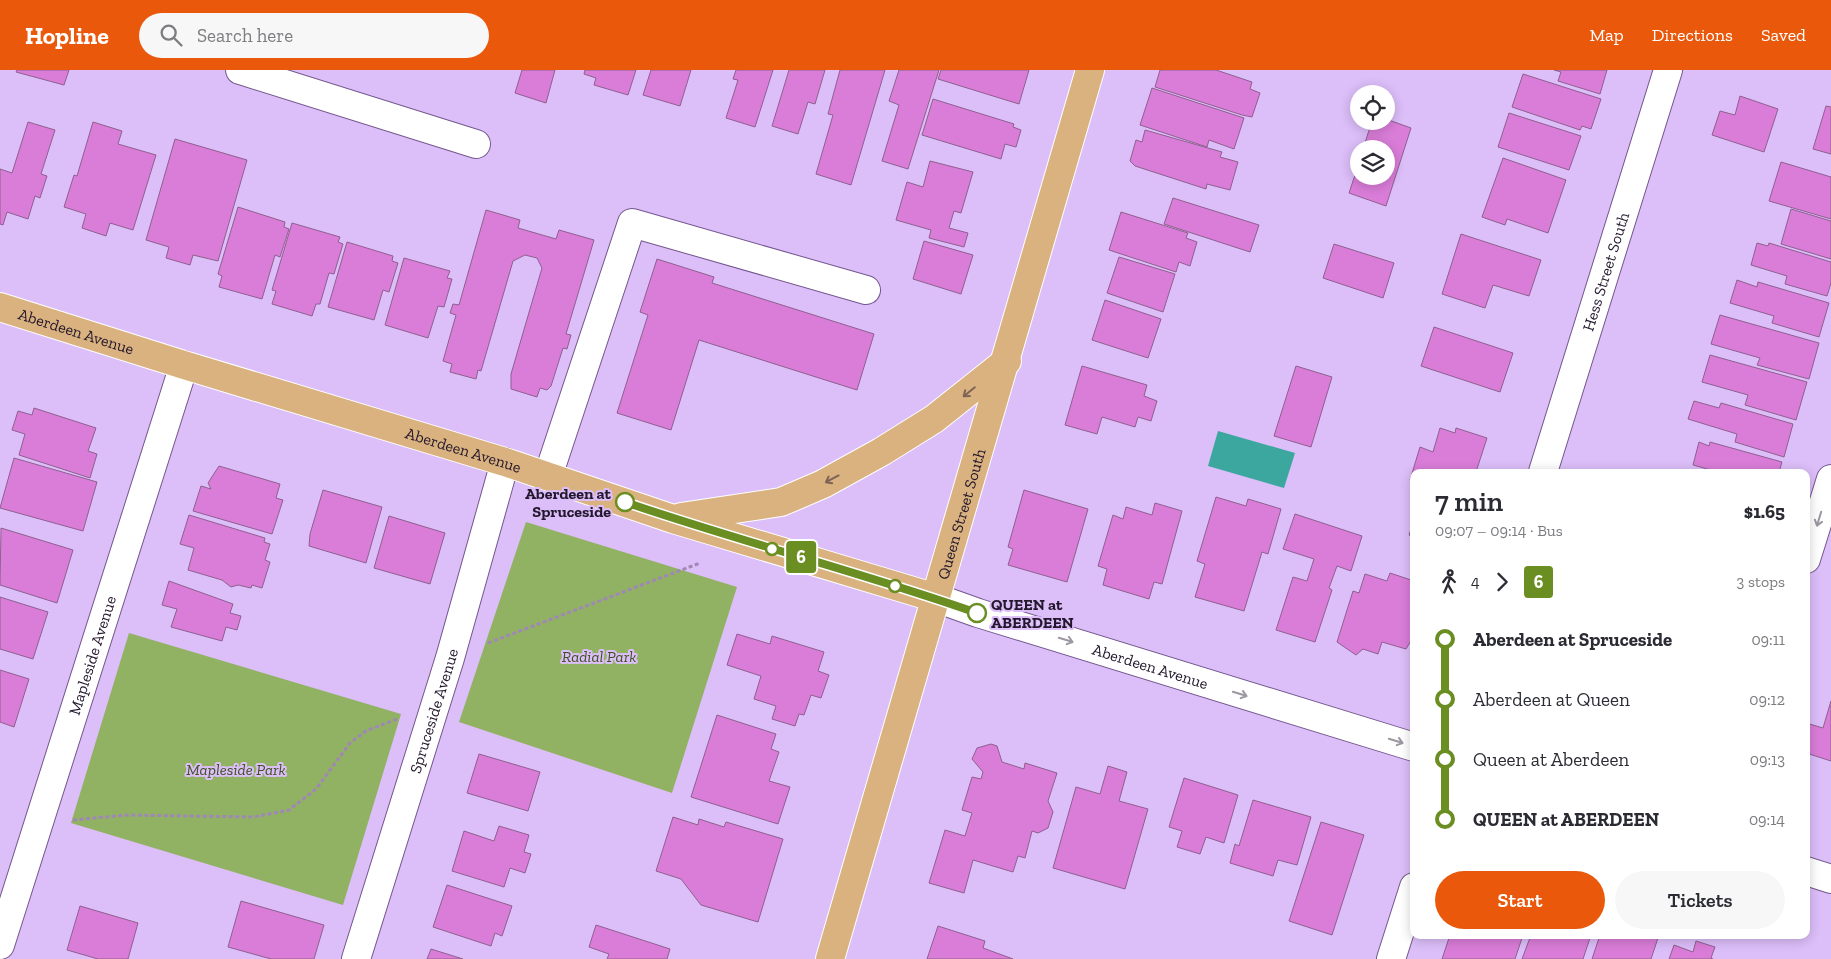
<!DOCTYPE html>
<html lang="en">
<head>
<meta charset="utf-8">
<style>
	:root { --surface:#fff; --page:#f7f7f7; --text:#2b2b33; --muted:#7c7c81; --accent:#ea580c }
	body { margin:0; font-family:"Zilla Slab",serif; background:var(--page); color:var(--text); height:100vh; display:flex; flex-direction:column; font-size:19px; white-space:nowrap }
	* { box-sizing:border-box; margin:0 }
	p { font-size:16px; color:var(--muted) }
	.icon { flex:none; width:28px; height:28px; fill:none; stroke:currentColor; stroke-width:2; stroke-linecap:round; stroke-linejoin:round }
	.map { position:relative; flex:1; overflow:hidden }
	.details { position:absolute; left:1410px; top:399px; width:400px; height:470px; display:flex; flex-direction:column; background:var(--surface); border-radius:10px; box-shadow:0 2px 12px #0003 }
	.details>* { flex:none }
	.badge { padding:0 10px; border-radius:4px; font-size:18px; line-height:32px }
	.controls { position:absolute; left:1350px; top:15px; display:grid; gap:10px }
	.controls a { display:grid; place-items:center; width:45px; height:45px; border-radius:50%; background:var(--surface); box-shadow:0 2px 12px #0003; font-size:25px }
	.map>.badge { position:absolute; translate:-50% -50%; box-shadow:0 0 0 2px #fff }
	.legs { display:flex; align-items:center; gap:8px; height:55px; padding:0 25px; font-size:16px }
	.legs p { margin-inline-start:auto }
	.headline { display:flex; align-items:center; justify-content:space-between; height:85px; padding:0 25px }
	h1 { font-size:28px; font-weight:600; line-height:38px }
	.button { display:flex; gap:10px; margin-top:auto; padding:10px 25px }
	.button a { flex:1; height:58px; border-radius:30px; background:var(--accent); color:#fff; font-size:20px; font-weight:600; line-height:58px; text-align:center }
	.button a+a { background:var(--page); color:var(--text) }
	ul { padding:0 25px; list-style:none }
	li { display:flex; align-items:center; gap:18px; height:60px; font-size:19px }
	li i { display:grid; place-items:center; width:8px; height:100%; margin:0 6px; background:currentColor }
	li i::after { content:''; width:12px; height:12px; margin:-6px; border:4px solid; border-radius:50%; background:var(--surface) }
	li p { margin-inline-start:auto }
	li:first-child i { background:linear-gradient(#0000 50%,currentColor 0) }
	li:last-child i { background:linear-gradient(currentColor 50%,#0000 0) }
	header { display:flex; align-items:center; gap:30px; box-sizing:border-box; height:70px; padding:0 25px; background:var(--accent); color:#fff }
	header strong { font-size:24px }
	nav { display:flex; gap:28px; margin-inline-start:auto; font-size:18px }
	.search { width:350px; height:45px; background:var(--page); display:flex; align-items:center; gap:12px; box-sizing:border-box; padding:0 18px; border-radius:28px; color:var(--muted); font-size:19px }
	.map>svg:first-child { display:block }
	.green { fill:#91b263 }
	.water { fill:#3ca79f }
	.building { fill:#da7dd9; stroke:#8e608d }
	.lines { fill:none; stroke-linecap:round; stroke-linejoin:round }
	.minor-casing { stroke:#73578c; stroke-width:30 }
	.major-casing { stroke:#fff; stroke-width:30 }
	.path { stroke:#9f87b6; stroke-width:3; stroke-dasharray:4 2.5; stroke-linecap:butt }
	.minor { stroke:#fff; stroke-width:28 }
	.major { stroke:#dab27f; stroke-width:28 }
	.oneway { stroke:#7e6456 }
	.oneway2 { stroke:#9c97a0 }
	.line-1-casing { stroke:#fff; stroke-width:11 }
	.line-1 { stroke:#6b8e23; stroke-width:8 }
	.stop-1-dot { fill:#fff; stroke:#6b8e23; stroke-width:2.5 }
	.labels { text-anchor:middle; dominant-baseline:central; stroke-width:4; stroke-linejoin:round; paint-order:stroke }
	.street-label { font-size:16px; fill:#22172c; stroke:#dcbef9 }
	.stop-label { font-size:16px; font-weight:bold; fill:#22172c; stroke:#dcbef9; text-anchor:end }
	.park-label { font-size:16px; font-style:italic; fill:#3e5221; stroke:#dcbef9 }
</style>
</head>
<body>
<header>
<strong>Hopline</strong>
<div class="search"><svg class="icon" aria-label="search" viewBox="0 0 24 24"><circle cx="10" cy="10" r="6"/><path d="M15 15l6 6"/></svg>Search here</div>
<nav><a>Map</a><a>Directions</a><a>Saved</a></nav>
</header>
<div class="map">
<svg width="1831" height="889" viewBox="0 0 1831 889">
	<rect width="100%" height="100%" fill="#dcbef9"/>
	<g class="green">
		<path d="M 526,452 L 737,517 L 672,723 L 459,652 Z"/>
		<path d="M 129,563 L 401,644 L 343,835 L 71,753 Z"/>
	</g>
	<path class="water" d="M 1218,361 L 1295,383 L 1284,418 L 1208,396 Z"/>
	<g class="building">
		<path d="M 17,0 L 69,0 L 64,15 L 16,2 Z"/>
		<path d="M 522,0 L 555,0 L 546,33 L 515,23 Z"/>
		<path d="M 585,0 L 636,0 L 628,25 L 594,15 L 596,8 L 584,4 Z"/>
		<path d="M 651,0 L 691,0 L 680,36 L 643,25 Z"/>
		<path d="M 736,0 L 773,0 L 755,57 L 726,48 L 738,10 L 733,9 Z"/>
		<path d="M 789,0 L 825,0 L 815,34 L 808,32 L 798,64 L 772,56 Z"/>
		<path d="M 840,0 L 885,0 L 851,115 L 816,104 L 833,45 L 828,44 Z"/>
		<path d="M 899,0 L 939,0 L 908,99 L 882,91 L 899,35 L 889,31 Z"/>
		<path d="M 941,0 L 1029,0 L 1019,34 L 938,9 Z"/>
		<path d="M 1160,0 L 1216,0 L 1252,12 L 1250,19 L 1260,23 L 1252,47 L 1242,45 L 1155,17 Z"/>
		<path d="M 1554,0 L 1607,0 L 1600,24 L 1558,11 L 1561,2 Z"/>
		<path d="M 1523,4 L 1601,29 L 1591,59 L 1582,56 L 1580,60 L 1512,37 Z"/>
		<path d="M 1152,18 L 1244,48 L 1234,79 L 1209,70 L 1207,77 L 1140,55 Z"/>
		<path d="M 1740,26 L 1778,39 L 1764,82 L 1712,65 L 1720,41 L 1735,45 Z"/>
		<path d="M 933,29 L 1014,54 L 1013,57 L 1021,60 L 1016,77 L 1005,74 L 1001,89 L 922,65 Z"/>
		<path d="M 1826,36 L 1831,37 L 1831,84 L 1813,79 Z"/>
		<path d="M 1509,43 L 1581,66 L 1569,100 L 1498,77 Z"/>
		<path d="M 1386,49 L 1411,58 L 1386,136 L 1349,123 L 1359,93 L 1359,106 L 1386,106 L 1386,79 L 1363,79 L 1372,51 L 1386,51 Z"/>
		<path d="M 28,52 L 55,60 L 41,104 L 47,106 L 40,128 L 35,126 L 28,149 L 7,142 L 3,155 L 0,154 L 0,99 L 12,103 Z"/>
		<path d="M 93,52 L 122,61 L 118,74 L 156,85 L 133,160 L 110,153 L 106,166 L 82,158 L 86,144 L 64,137 L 74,105 L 77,106 Z"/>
		<path d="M 1145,60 L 1222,82 L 1220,87 L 1238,92 L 1230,120 L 1207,114 L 1206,119 L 1135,96 L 1130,91 L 1136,70 L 1142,72 Z"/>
		<path d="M 175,69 L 247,90 L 218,191 L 193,185 L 190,195 L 166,188 L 169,177 L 146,170 Z"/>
		<path d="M 1503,88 L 1566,110 L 1548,163 L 1507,149 L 1505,155 L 1482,147 Z"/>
		<path d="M 930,91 L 973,102 L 961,143 L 954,141 L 949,158 L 968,163 L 964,177 L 929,168 L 931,160 L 896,150 L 907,112 L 923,117 Z"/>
		<path d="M 1781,92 L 1831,107 L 1831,149 L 1769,131 Z"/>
		<path d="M 1173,128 L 1259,155 L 1250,182 L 1164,154 Z"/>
		<path d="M 238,137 L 285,152 L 284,157 L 289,159 L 280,187 L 275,185 L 262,229 L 219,217 L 222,206 L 218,204 Z"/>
		<path d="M 1791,139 L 1831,151 L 1831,189 L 1781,174 Z"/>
		<path d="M 486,140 L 520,150 L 518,158 L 556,169 L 559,160 L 594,170 L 566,264 L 571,265 L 567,279 L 563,278 L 551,316 L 547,320 L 540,318 L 537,327 L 511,319 L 511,304 L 542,198 L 537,188 L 525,185 L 513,191 L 481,301 L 478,300 L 476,309 L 450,302 L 452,294 L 443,291 L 456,245 L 450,243 L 453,234 L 459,235 Z"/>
		<path d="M 1121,142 L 1188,163 L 1186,168 L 1197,172 L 1190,196 L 1179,192 L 1176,202 L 1109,180 Z"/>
		<path d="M 292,153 L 340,167 L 338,172 L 343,174 L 334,204 L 329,203 L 320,234 L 316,234 L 312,246 L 272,234 L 276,221 L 272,220 Z"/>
		<path d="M 1461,164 L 1541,190 L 1529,226 L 1493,215 L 1485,238 L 1442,224 Z"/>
		<path d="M 924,171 L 973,185 L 961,224 L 913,209 Z"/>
		<path d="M 347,172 L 393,186 L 392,191 L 398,193 L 389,222 L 383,220 L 374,250 L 328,237 Z"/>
		<path d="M 1757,173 L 1768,176 L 1769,173 L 1831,192 L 1831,213 L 1827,226 L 1785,214 L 1787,206 L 1751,195 Z"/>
		<path d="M 1334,174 L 1394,193 L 1383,228 L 1323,208 Z"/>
		<path d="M 1119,187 L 1175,204 L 1163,242 L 1107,223 Z"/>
		<path d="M 404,188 L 450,201 L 447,208 L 452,209 L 444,237 L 438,236 L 428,268 L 385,255 Z"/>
		<path d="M 657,189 L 714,207 L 712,213 L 874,264 L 857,320 L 699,270 L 671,360 L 617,343 L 648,245 L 640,242 Z"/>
		<path d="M 1737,210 L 1757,217 L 1758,212 L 1829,233 L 1819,267 L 1772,253 L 1774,246 L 1730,233 Z"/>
		<path d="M 1105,230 L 1161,249 L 1148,288 L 1092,270 Z"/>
		<path d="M 1720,245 L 1819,273 L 1809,309 L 1757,295 L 1760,288 L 1711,274 Z"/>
		<path d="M 1434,257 L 1513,283 L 1500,322 L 1421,296 Z"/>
		<path d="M 1710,285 L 1807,312 L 1796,350 L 1745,335 L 1748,325 L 1702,312 Z"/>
		<path d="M 1082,296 L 1147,315 L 1144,326 L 1157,331 L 1151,351 L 1138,347 L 1135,357 L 1102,347 L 1097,364 L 1065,355 Z"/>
		<path d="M 1296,296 L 1332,307 L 1311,377 L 1274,366 Z"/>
		<path d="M 1694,331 L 1719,338 L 1721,333 L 1793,354 L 1784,387 L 1735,372 L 1737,364 L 1688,349 Z"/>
		<path d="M 34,338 L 96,358 L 88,381 L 97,384 L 90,408 L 19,385 L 25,364 L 12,360 L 18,341 L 32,345 Z"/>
		<path d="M 1440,358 L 1455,363 L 1456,358 L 1487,368 L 1476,402 L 1414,402 L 1414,411 L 1410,410 L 1420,377 L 1433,382 Z"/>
		<path d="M 1699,372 L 1709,376 L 1710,372 L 1782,392 L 1779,402 L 1718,402 L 1693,395 Z"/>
		<path d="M 14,388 L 97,412 L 83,461 L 0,438 Z"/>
		<path d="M 219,396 L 280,414 L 276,428 L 283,430 L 272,464 L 193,441 L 201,416 L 211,419 L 208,413 Z"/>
		<path d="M 323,420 L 382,437 L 366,493 L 309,476 L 310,464 Z"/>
		<path d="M 1024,420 L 1088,439 L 1067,512 L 1008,495 L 1013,479 L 1008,477 Z"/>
		<path d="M 1216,427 L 1246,436 L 1248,429 L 1281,439 L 1268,484 L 1262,482 L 1244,541 L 1195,527 L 1205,494 L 1197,491 Z"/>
		<path d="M 1155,433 L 1182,441 L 1162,514 L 1154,512 L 1149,529 L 1103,515 L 1107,499 L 1098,496 L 1113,445 L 1123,449 L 1126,437 L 1152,445 Z"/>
		<path d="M 1295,444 L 1362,466 L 1351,501 L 1337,496 L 1329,518 L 1332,520 L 1315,572 L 1276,560 L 1293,507 L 1307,511 L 1314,489 L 1283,479 Z"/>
		<path d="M 189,445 L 265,468 L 264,472 L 270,474 L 265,490 L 270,492 L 262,518 L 252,515 L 251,518 L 238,515 L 231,517 L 222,510 L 188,500 L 194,478 L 180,474 Z"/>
		<path d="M 389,446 L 445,463 L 430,514 L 374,498 Z"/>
		<path d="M 1414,450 L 1414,467 L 1409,465 Z"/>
		<path d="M 1,458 L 73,480 L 57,533 L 0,515 Z"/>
		<path d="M 1390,503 L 1414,511 L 1414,566 L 1406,579 L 1382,572 L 1378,584 L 1363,579 L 1356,585 L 1337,572 L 1353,521 L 1359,523 L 1365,504 L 1387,511 Z"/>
		<path d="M 169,511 L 233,534 L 230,543 L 241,546 L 237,560 L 226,557 L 222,571 L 171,557 L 177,539 L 162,535 Z"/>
		<path d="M 0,527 L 48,542 L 33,589 L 0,579 Z"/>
		<path d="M 737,564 L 770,574 L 772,566 L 824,582 L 818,601 L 829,605 L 821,628 L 811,625 L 804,645 L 799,644 L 795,656 L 772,649 L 776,636 L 754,629 L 761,606 L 727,595 Z"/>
		<path d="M 0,600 L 29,609 L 14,657 L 0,652 Z"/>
		<path d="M 1831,631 L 1831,691 L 1806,683 L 1806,653 L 1823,658 Z"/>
		<path d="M 717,645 L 776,664 L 771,679 L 779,682 L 769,711 L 790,717 L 778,754 L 691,727 Z"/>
		<path d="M 991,674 L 997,676 L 1002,692 L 1024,699 L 1025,693 L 1057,703 L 1048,731 L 1053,742 L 1048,758 L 1038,763 L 1032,761 L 1025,788 L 1018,786 L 1013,802 L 973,790 L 964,823 L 929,813 L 945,760 L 965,766 L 972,743 L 962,740 L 972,707 L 981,709 L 983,702 L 972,689 L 977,678 Z"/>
		<path d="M 479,684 L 540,702 L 528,741 L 467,723 Z"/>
		<path d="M 1108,696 L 1127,702 L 1119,731 L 1148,739 L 1125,819 L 1053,798 L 1076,717 L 1100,724 Z"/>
		<path d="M 1184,708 L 1238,725 L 1224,773 L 1206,767 L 1200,784 L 1177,777 L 1182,761 L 1169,757 Z"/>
		<path d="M 1253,730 L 1311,747 L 1297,795 L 1278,790 L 1273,806 L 1230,793 L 1235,774 L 1239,776 Z"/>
		<path d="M 673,747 L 698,755 L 699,749 L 724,757 L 726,752 L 783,769 L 758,852 L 701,835 L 681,809 L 656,801 Z"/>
		<path d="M 1321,752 L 1364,765 L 1332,865 L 1289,851 Z"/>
		<path d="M 499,756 L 529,765 L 524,782 L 531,784 L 525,803 L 510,798 L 504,817 L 452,801 L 464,761 L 494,771 Z"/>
		<path d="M 447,815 L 512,836 L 502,866 L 495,863 L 491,876 L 433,857 Z"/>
		<path d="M 241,831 L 324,855 L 314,889 L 271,889 L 228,877 Z"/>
		<path d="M 80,836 L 138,853 L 128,889 L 98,889 L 67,880 Z"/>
		<path d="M 596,855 L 670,879 L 667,889 L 607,889 L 609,884 L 589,877 Z"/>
		<path d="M 938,856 L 985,871 L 983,878 L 1013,889 L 927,889 Z"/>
		<path d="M 1450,865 L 1523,865 L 1515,889 L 1442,889 Z"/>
		<path d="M 1531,865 L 1591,865 L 1583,889 L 1522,889 Z"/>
		<path d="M 1600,865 L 1659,865 L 1651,889 L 1592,889 Z"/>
		<path d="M 1696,871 L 1715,877 L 1711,888 L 1713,889 L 1669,889 L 1674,875 L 1693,882 Z"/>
		<path d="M 431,879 L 463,889 L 427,889 Z"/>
	</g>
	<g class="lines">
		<g class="minor-casing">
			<g id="minor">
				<path d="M 240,0 L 476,74"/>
				<path id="s1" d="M 1543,402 L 1668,0"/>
				<path d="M 548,406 L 632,153 L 866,220"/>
				<path d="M 1806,489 L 1831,409"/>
				<path id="s2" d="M 936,528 L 978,543 L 1414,677"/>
				<path d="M 1806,801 L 1831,809"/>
				<path id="s3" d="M 0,875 L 184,295"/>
				<path id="s4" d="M 356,889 L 450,588 L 505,392"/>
				<path d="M 1391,889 L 1414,817"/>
			</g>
		</g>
		<g class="major-casing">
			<g id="major">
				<path id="s5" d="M 0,237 L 184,295 L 505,392 L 673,449 L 936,528"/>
				<path d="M 681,447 L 781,432 L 823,414 L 881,382 L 934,349 L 1007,291"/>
				<path id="s6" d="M 830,889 C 917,593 1005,297 1090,0"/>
			</g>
		</g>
		<g class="path">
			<path d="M 488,573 L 700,493"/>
			<path d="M 73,750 L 127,745 L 254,747 L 289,740 L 316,719 L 350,673 L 366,661 L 397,649"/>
		</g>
		<use href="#minor" class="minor"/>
		<use href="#major" class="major"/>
	</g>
	<defs><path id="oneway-shaft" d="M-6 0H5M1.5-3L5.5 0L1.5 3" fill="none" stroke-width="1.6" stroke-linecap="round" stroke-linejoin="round" transform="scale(1.25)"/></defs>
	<g class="oneway">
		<use href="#oneway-shaft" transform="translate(969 322) rotate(141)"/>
		<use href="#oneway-shaft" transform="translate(832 409) rotate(152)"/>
	</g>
	<g class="oneway2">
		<use href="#oneway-shaft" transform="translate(1819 449) rotate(107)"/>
		<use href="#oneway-shaft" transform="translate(1066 570) rotate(17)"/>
		<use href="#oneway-shaft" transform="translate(1240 624) rotate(17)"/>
		<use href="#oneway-shaft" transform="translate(1396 671) rotate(17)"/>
	</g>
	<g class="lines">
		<g class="line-1-casing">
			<path id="line-1" d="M 625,432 C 741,472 861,502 977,543"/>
		</g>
		<use href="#line-1" class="line-1"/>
	</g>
	<g class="stop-1-dot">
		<circle cx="625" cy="432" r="9"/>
		<circle cx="772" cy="479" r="6"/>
		<circle cx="895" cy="516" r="6"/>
		<circle cx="977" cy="543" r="9"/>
	</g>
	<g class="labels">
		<g class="street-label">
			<text stroke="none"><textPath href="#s1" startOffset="210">Hess Street South</textPath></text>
			<text stroke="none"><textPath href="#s5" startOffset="80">Aberdeen Avenue</textPath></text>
			<text stroke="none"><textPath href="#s5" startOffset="485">Aberdeen Avenue</textPath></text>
			<text stroke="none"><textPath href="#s6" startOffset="464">Queen Street South</textPath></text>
			<text stroke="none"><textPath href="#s3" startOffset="304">Mapleside Avenue</textPath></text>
			<text stroke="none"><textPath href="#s2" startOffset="225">Aberdeen Avenue</textPath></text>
			<text stroke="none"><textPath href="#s4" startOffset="260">Spruceside Avenue</textPath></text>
		</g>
		<g class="stop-label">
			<text x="611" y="423">Aberdeen at<tspan x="611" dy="18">Spruceside</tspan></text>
			<text x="991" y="534" text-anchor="start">QUEEN at<tspan x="991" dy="18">ABERDEEN</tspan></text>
		</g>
		<g class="park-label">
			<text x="599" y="586">Radial Park</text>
			<text x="236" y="699">Mapleside Park</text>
		</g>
	</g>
</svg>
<div class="controls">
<a><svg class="icon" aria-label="locate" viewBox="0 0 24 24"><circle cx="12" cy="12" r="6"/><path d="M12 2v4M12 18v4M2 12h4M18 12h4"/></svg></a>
<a><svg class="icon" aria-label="layers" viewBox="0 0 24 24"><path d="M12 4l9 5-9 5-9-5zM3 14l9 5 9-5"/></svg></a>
</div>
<b class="badge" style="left:801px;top:487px;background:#6b8e23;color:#fff">6</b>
<section class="details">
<div class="headline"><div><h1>7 min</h1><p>09:07 – 09:14 · Bus</p></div><b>$1.65</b></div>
<div class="legs"><svg class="icon" aria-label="walk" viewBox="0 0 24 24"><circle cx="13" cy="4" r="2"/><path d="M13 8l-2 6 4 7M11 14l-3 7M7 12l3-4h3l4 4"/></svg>4<svg class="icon" aria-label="forward" viewBox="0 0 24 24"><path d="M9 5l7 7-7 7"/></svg><b class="badge" style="background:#6b8e23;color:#fff">6</b><p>3 stops</p></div>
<ul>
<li><i style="color:#6b8e23"></i><b>Aberdeen at Spruceside</b><p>09:11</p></li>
<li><i style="color:#6b8e23"></i><span>Aberdeen at Queen</span><p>09:12</p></li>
<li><i style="color:#6b8e23"></i><span>Queen at Aberdeen</span><p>09:13</p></li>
<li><i style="color:#6b8e23"></i><b>QUEEN at ABERDEEN</b><p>09:14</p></li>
</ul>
<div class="button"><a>Start</a><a>Tickets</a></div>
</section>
</div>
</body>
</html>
